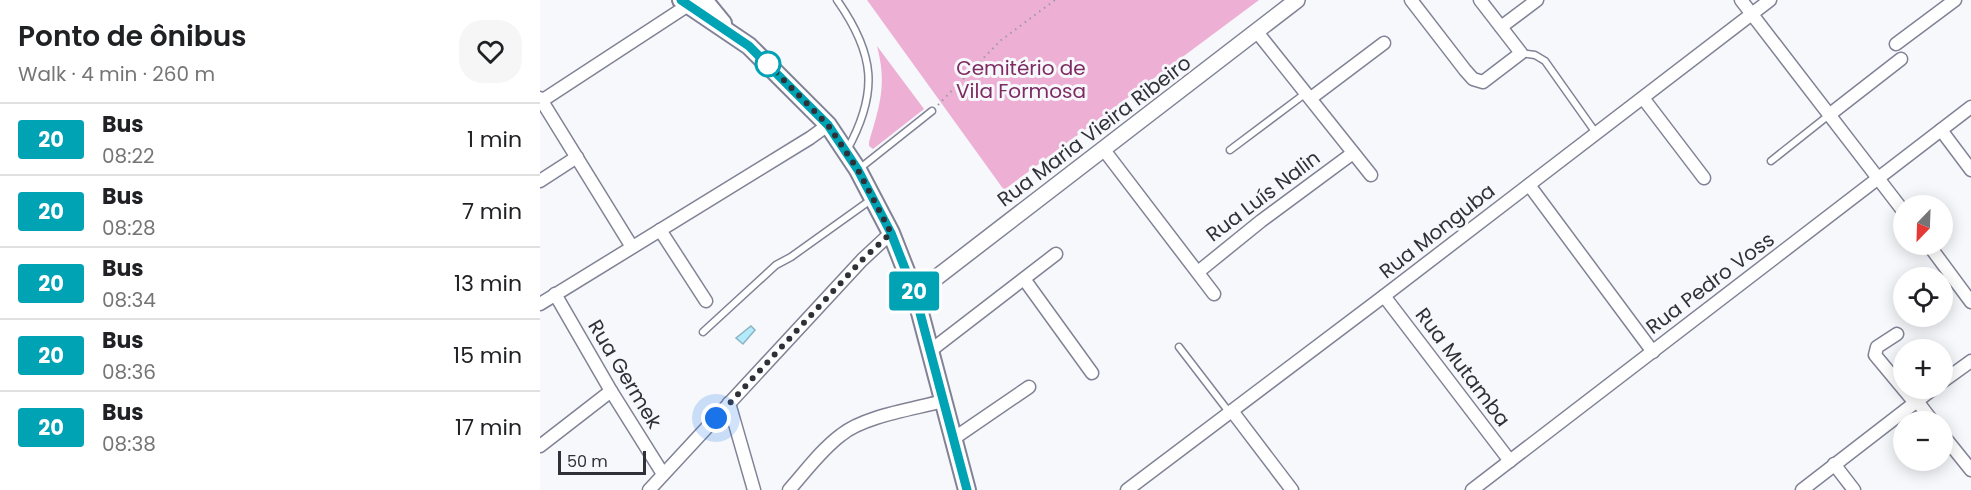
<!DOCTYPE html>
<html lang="en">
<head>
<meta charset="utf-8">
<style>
	:root { --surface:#fff; --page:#f6f6f6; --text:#202124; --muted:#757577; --line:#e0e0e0 }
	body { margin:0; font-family:Poppins,sans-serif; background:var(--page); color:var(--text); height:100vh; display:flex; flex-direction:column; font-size:22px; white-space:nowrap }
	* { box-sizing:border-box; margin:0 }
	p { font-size:20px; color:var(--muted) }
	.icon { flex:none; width:33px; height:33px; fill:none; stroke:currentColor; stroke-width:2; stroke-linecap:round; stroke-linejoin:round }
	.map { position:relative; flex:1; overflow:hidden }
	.side { display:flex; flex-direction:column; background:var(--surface); width:540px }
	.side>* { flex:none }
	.badge { padding:0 12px; border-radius:4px; font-size:21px; line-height:39px }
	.needle { width:39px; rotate:203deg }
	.buttons { position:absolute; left:1353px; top:195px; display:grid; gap:12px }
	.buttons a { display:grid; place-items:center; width:60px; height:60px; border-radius:50%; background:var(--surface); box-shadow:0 3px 15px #0003; font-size:30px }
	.scale { position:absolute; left:18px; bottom:15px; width:88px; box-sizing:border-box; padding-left:6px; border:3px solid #2f3038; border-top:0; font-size:16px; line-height:21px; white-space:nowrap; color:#2f3038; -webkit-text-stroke:4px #f7f8fc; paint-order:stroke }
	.you { position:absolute; width:30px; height:30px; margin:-15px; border:4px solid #fff; border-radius:50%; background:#1a73e8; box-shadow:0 0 0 9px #1a73e833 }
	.map>.badge { position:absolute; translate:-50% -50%; box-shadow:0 0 0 3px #fff }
	.round { display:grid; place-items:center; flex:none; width:63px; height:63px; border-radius:24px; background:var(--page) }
	.overview { display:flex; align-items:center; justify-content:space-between; height:102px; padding:0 18px }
	h1 { font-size:28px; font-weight:600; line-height:45px }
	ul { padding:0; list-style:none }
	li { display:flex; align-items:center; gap:18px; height:72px; padding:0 18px; border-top:2px solid var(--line) }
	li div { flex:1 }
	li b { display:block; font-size:22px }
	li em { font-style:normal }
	li .badge { min-width:66px; font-weight:700; text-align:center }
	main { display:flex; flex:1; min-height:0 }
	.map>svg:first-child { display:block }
	.green { fill:#edafd3 }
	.water { fill:#b4ebfc; stroke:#8cb3c1; stroke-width:1.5 }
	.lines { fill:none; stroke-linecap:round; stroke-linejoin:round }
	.service-casing { stroke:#818295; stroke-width:9 }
	.minor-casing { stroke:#818295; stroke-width:15 }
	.tertiary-casing { stroke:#818295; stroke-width:18 }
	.secondary-casing { stroke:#818295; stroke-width:20 }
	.path { stroke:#9a9ba1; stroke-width:2; stroke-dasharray:1.5 4.5; stroke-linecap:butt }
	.service { stroke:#fff; stroke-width:6 }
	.minor { stroke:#fff; stroke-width:12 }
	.tertiary { stroke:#fff; stroke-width:15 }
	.secondary { stroke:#fff; stroke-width:16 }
	.line-casing { stroke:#fff; stroke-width:14 }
	.line { stroke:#00a3b4; stroke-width:9 }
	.walk { stroke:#2f3038; stroke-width:6; stroke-dasharray:0 10.8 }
	.stop-dot { fill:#fff; stroke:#00a3b4; stroke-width:3 }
	.labels { text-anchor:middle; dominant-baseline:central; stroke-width:6; stroke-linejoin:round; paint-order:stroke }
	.park-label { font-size:20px; fill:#7e2b62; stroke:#f7f8fc }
	.street-label { font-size:20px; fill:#2f3038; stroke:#f7f8fc }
</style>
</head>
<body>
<main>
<section class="side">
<div class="overview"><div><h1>Ponto de ônibus</h1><p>Walk · 4 min · 260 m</p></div><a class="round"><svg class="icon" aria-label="heart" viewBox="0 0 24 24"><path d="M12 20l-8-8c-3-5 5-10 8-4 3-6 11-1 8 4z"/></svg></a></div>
<ul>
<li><span class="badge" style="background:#00a3b4;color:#fff">20</span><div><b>Bus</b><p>08:22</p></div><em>1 min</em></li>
<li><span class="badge" style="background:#00a3b4;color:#fff">20</span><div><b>Bus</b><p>08:28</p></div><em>7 min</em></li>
<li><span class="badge" style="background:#00a3b4;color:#fff">20</span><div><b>Bus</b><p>08:34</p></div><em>13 min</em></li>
<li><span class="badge" style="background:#00a3b4;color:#fff">20</span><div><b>Bus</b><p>08:36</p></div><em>15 min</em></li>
<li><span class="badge" style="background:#00a3b4;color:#fff">20</span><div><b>Bus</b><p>08:38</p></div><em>17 min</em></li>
</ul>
</section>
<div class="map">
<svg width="1431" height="490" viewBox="0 0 1431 490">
	<rect width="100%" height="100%" fill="#f7f8fc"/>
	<g class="green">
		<path d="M 327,0 L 719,0 L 464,190 Z"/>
		<path d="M 337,46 L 384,109 L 333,149 L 329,146 L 329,142 C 340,105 347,84 337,46 Z"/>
	</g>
	<path class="water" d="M 211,326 L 215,330 L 203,344 L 196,338 Z"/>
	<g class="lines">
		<g class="service-casing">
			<g id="service">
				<path d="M 297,0 C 335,54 339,92 307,150"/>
				<path d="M 981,53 L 995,55 L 1005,61 L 1056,133"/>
				<path d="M 690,150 L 766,93"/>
				<path d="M 1231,161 L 1289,115"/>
				<path d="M 319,169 L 392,111"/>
				<path d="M 163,332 L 236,265 L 251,257 L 332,199"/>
				<path d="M 639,347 L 689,412"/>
			</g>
		</g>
		<g class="minor-casing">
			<g id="minor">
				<path d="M 871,0 L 925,70 L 933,79 L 943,82 L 981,53 L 940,0"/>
				<path d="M 1201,0 L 1364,212"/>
				<path d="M 961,27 L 997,0"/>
				<path d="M 717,32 L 831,175"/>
				<path d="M 1356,44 L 1415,0"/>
				<path d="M 0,98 L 92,247"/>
				<path d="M 771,98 L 844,43"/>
				<path d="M 1103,98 L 1164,178"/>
				<path d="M 0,102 L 156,0"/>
				<path d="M 1289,115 L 1361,59"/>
				<path d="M 1401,130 L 1431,170"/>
				<path d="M 564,150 L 674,294"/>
				<path d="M 0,181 L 37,157"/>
				<path d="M 989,185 L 1113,352"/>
				<path d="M 120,230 L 166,301"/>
				<path d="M 1388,244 L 1431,302"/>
				<path d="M 658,272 L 721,221 L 813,153"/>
				<path d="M 484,279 L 552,373"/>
				<path d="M 15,294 L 71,391 L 123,474"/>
				<path d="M 844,296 L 970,461"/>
				<path d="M 0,304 L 270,138 L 288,125"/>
				<path d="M 1357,334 L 1337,347 L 1335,355 L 1375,403"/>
				<path d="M 390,351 L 516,254"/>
				<path d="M 1402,382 L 1431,361"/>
				<path d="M 1377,401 L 1393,422"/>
				<path d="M 189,403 L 214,490"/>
				<path d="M 692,411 L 752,490"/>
				<path d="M 1402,434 L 1431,470"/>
				<path d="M 413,439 L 489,387"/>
				<path d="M 0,446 L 71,391"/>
				<path d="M 1294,464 L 1314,490"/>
				<path d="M 109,490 L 322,260 L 351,233"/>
				<path d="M 249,490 C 266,471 281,450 301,435 C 324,416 374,409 403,401"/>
				<path d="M 587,490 L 844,296 L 1230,0"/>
				<path d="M 932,490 L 1431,107"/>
				<path d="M 1262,490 L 1394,388"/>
			</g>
		</g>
		<g class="tertiary-casing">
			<path id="tertiary" d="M 375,294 L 757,0"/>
		</g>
		<g class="secondary-casing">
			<g id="secondary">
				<path d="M 141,0 L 209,46 L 288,125 L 318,170 L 351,233 L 375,294 L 427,490"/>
				<path d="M 164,0 L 183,23"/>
			</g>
		</g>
		<path class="path" d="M 398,105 L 460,41 L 515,0"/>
		<use href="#service" class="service"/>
		<use href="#minor" class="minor"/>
		<use href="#tertiary" class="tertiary"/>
		<use href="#secondary" class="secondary"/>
	</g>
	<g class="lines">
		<g class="line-casing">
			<path id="line" d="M 141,0 L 209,46 L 288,125 L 318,170 L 351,233 L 375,294 L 427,490"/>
		</g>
		<use href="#line" class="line"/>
		<path class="walk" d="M 176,418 L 322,260 L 351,233 L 318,170 L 288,125 L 228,64"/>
	</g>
	<circle class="stop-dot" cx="228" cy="64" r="12"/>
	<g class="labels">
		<g class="park-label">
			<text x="481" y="68">Cemitério de<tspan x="481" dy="23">Vila Formosa</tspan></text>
		</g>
		<g class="street-label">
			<text transform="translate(554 131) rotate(-37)">Rua Maria Vieira Ribeiro</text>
			<text transform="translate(723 196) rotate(-37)">Rua Luís Nalin</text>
			<text transform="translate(897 231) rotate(-38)">Rua Monguba</text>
			<text transform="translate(1170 283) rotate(-37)">Rua Pedro Voss</text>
			<text transform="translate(923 367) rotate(53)">Rua Mutamba</text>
			<text transform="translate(85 374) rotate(59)">Rua Germek</text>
		</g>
	</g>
</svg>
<div class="buttons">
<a><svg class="needle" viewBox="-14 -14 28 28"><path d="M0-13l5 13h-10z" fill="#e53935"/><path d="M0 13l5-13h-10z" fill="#757577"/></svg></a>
<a><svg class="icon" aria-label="locate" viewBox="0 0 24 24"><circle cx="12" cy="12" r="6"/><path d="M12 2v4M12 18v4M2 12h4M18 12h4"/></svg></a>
<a>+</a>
<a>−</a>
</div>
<div class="scale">50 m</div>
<div class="you" style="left:176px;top:418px"></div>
<b class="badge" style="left:374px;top:291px;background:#00a3b4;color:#fff">20</b>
</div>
</main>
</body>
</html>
